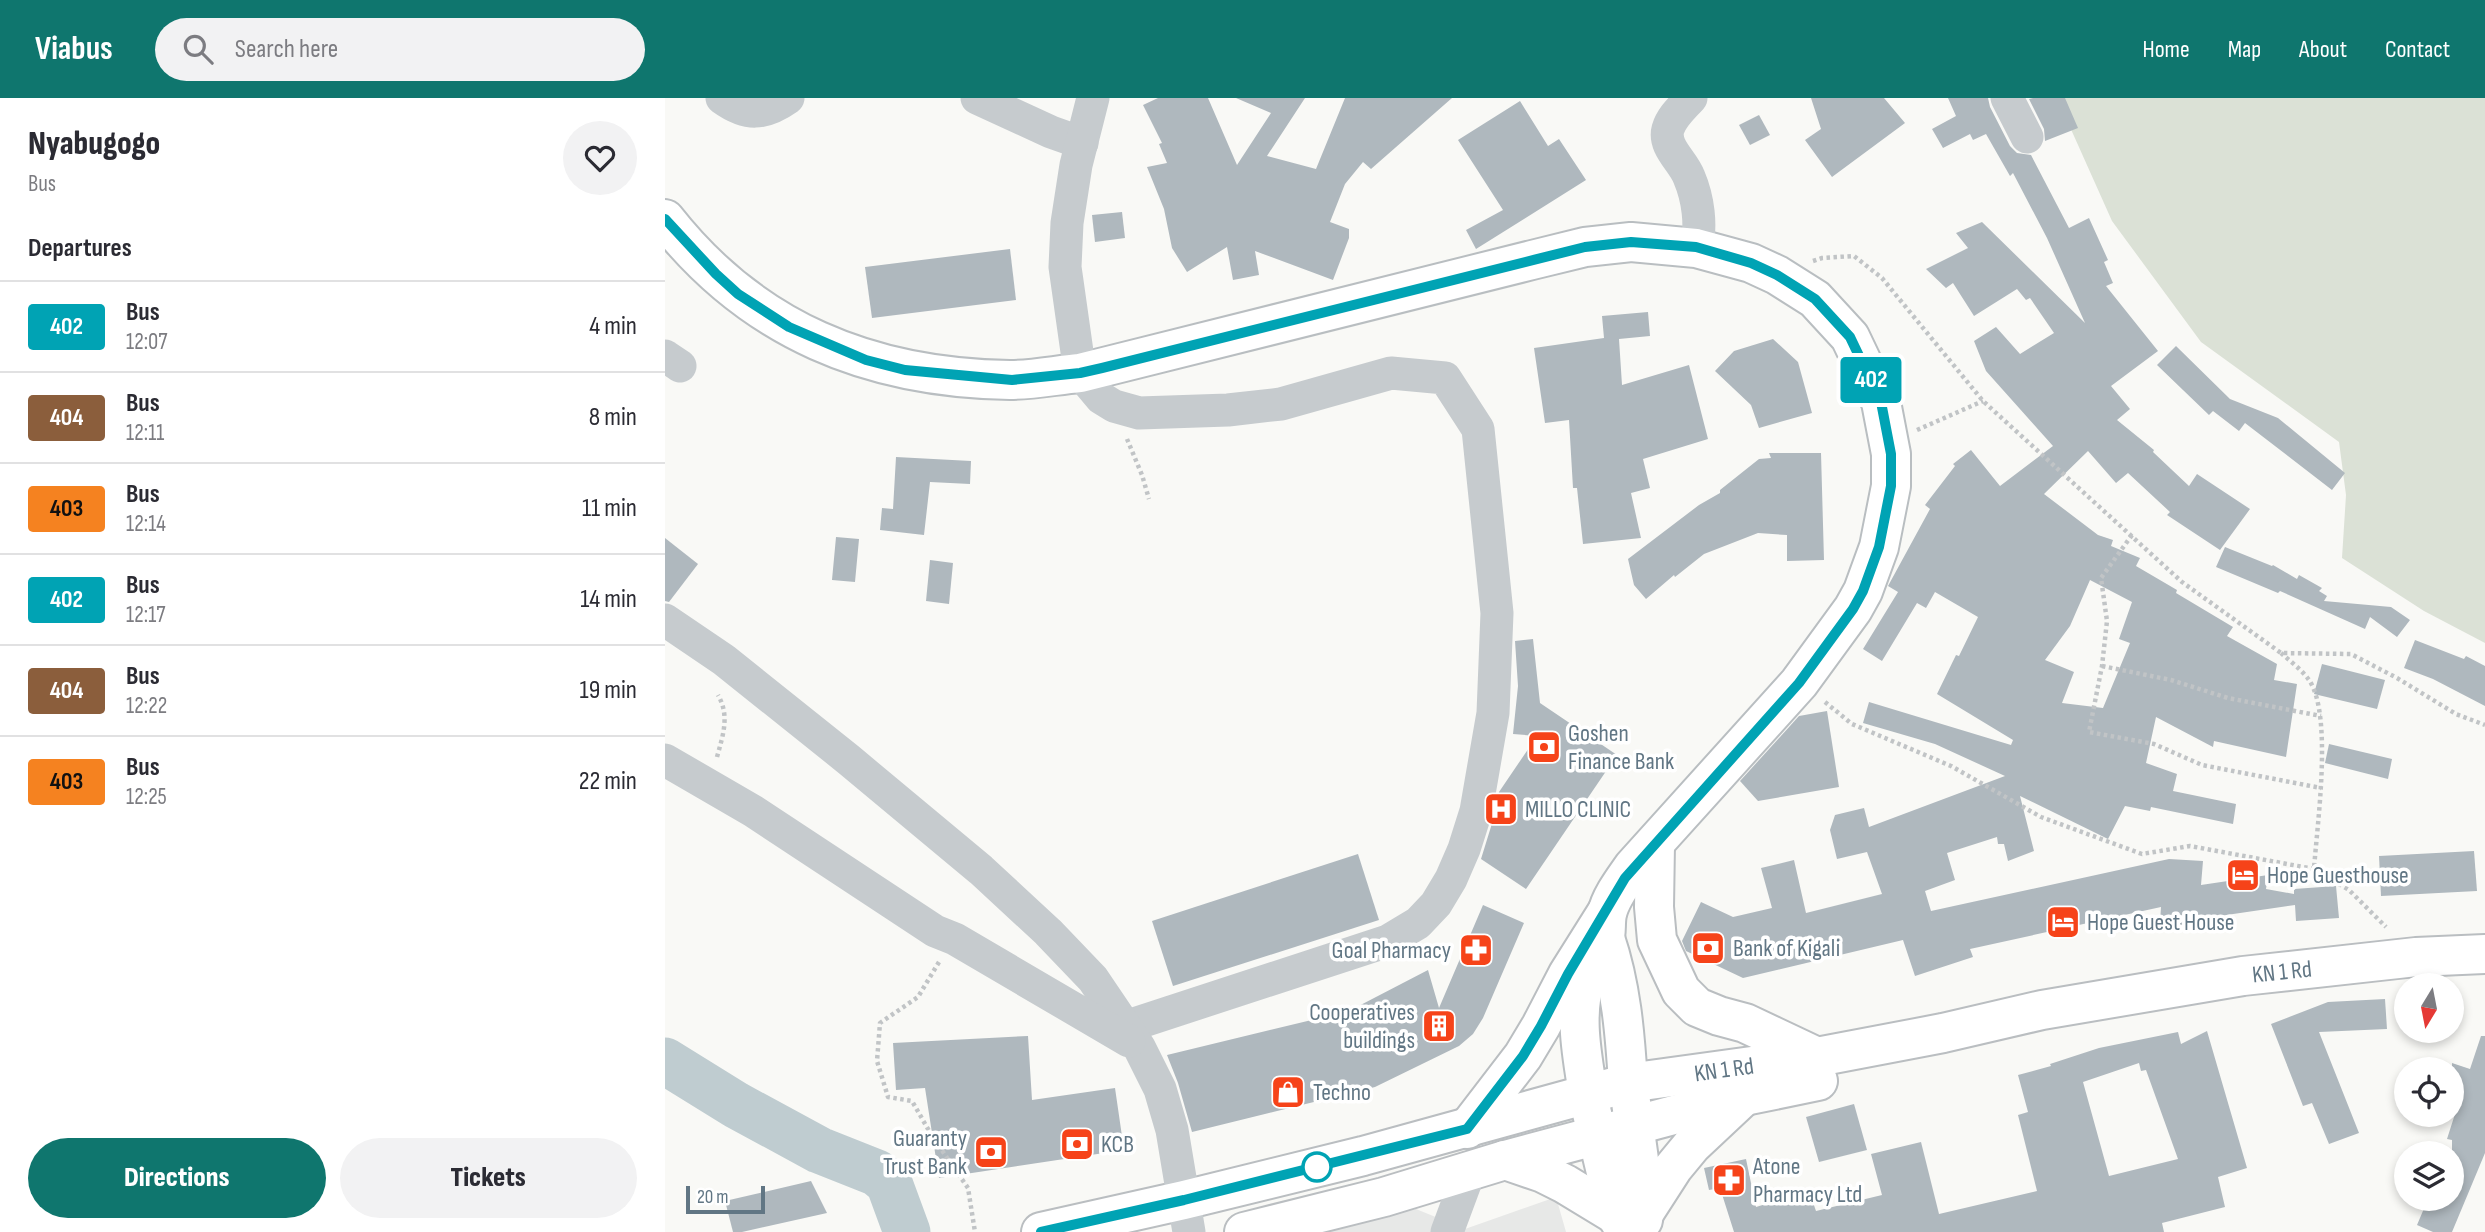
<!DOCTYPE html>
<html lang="en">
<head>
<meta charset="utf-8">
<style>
	:root { --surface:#fff; --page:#f2f2f3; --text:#2b2b33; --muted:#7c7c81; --line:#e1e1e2; --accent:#0f766e }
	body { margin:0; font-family:"Sofia Sans Condensed",sans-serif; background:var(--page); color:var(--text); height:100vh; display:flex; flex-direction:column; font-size:26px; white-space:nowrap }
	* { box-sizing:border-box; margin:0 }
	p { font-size:23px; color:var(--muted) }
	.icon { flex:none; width:38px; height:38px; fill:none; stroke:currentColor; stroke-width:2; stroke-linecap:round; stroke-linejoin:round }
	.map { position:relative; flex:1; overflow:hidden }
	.panel { display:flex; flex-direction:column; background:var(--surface); width:665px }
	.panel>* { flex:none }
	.badge { padding:0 14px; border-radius:5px; font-size:24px; line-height:46px }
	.needle { width:46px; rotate:190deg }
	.tools { position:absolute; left:1729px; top:875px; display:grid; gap:14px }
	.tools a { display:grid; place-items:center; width:70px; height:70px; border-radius:50%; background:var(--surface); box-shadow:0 4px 10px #0003; font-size:35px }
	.scale { position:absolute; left:21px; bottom:18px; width:79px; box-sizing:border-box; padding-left:7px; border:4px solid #617684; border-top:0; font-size:19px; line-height:24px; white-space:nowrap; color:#617684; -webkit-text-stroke:5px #fff; paint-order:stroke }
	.map>.badge { position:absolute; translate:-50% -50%; box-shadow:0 0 0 4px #fff }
	h2 { padding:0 28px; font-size:26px; line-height:63px }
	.round { display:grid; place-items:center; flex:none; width:74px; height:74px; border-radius:37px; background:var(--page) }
	.summary { display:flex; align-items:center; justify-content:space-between; height:119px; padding:0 28px }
	h1 { font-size:33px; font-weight:800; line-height:52px }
	.primary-button { display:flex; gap:14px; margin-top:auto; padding:14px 28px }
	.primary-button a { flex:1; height:80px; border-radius:42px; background:var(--accent); color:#fff; font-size:28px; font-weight:800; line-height:80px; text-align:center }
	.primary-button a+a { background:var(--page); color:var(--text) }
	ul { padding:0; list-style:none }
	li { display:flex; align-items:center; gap:21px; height:91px; padding:0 28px; border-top:2px solid var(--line) }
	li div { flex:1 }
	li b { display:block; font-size:26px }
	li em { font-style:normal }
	li .badge { min-width:77px; font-weight:700; text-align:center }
	header { display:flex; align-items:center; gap:42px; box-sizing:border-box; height:98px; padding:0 35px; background:var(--accent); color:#fff }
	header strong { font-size:33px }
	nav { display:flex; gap:38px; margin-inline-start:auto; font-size:24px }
	.search { width:490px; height:63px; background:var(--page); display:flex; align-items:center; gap:18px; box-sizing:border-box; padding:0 24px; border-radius:38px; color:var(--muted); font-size:26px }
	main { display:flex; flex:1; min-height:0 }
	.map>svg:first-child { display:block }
	.built { fill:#e7e8e7 }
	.green { fill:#dbe1d6 }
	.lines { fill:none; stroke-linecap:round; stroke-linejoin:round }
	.river { stroke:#bfccd0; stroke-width:47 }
	.building { fill:#afb8be; fill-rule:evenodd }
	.major-casing { stroke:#b9bec1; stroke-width:42 }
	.highway-casing { stroke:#babec1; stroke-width:42 }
	.path { stroke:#c1c4c6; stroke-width:4.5; stroke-dasharray:3.5 3.5; stroke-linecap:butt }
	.minor { stroke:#c6cbce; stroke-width:33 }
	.major { stroke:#fff; stroke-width:38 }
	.highway { stroke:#fff; stroke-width:38 }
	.line-casing { stroke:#fff; stroke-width:16 }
	.line { stroke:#00a3b4; stroke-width:10 }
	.stop-dot { fill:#fff; stroke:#00a3b4; stroke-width:3.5 }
	.labels { text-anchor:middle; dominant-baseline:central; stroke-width:7; stroke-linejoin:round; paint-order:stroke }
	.poi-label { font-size:24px; fill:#617684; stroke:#fff; text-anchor:start }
	.street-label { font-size:24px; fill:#617684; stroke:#fff }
</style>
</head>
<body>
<header>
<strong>Viabus</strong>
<div class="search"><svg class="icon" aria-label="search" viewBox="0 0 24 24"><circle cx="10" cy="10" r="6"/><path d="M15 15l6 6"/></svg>Search here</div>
<nav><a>Home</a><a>Map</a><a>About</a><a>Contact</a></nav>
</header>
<main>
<section class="panel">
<div class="summary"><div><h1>Nyabugogo</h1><p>Bus</p></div><a class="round"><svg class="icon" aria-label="heart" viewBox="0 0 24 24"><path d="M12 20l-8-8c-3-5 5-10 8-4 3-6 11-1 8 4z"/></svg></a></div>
<h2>Departures</h2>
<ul>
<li><span class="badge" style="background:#00a3b4;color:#fff">402</span><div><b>Bus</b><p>12:07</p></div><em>4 min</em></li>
<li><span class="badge" style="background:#8b5e3c;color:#fff">404</span><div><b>Bus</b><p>12:11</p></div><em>8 min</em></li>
<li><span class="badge" style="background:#f58220;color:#111">403</span><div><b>Bus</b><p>12:14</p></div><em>11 min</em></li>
<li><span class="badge" style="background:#00a3b4;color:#fff">402</span><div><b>Bus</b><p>12:17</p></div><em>14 min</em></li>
<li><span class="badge" style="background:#8b5e3c;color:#fff">404</span><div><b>Bus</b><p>12:22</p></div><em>19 min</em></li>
<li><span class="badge" style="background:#f58220;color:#111">403</span><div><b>Bus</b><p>12:25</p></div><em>22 min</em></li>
</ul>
<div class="primary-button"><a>Directions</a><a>Tickets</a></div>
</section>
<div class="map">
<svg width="1820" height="1134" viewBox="0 0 1820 1134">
	<rect width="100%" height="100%" fill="#f9f9f6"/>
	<path class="built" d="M 891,1099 L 901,1134 L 654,1134 L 751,1111 L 800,1131 Z"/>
	<path class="green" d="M 1392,0 L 1820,0 L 1820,545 L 1759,513 L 1677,460 L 1681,397 L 1674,344 L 1536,244 L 1447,123 Z"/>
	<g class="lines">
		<path class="river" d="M 0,963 L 71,1007 L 154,1052 L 212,1075 L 224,1085 L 242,1134"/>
	</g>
	<g class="building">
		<path d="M 493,0 L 543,0 L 572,67 L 606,15 L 571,0 L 640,0 L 602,58 L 651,71 L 680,0 L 787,0 L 706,71 L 698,64 L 680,86 L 665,124 L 684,131 L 684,140 L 668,182 L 590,153 L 594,177 L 568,182 L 562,149 L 522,174 L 507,150 L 499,111 L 482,69 L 502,65 L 494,46 L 497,45 L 478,7 Z"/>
		<path d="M 1146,0 L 1219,0 L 1240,25 L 1167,79 L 1140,42 L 1156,31 Z"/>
		<path d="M 1283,0 L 1323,0 L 1325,9 L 1345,48 L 1352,55 L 1366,57 L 1404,130 L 1424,120 L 1443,162 L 1439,164 L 1448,185 L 1441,188 L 1493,253 L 1446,288 L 1465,311 L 1452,322 L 1489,352 L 1488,354 L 1524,388 L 1532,376 L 1585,411 L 1555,452 L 1502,417 L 1505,414 L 1463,375 L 1451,385 L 1423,353 L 1379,396 L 1433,437 L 1448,442 L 1446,448 L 1475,460 L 1471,468 L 1512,492 L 1511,495 L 1568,529 L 1562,538 L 1612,566 L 1609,582 L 1632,586 L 1621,659 L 1549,643 L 1548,649 L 1491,619 L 1481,665 L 1512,676 L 1508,693 L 1571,706 L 1568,726 L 1486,709 L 1485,713 L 1460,708 L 1443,741 L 1355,698 L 1369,753 L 1343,763 L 1339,746 L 1333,746 L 1332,739 L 1282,755 L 1290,782 L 1260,793 L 1266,813 L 1504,761 L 1538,763 L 1536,787 L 1603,777 L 1601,791 L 1629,796 L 1629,791 L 1671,788 L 1674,820 L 1631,823 L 1630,807 L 1534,821 L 1533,828 L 1495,825 L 1496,809 L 1305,851 L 1308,859 L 1250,878 L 1238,842 L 1078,880 L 1021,853 L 1017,843 L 1036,804 L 1068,819 L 1107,810 L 1096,770 L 1129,762 L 1141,815 L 1217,796 L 1202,754 L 1172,761 L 1165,732 L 1170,717 L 1199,710 L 1204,729 L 1340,678 L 1270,646 L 1198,625 L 1204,604 L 1346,647 L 1348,642 L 1272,596 L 1291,557 L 1294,558 L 1313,519 L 1270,494 L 1261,510 L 1252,505 L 1217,563 L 1198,551 L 1233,494 L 1223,488 L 1265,411 L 1260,407 L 1290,368 L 1288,366 L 1306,352 L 1335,388 L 1388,348 L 1321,273 L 1309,243 L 1331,229 L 1355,256 L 1389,235 L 1365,200 L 1361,202 L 1352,191 L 1309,218 L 1288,185 L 1281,190 L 1261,171 L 1303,150 L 1291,135 L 1317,124 L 1420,225 L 1382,140 L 1348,75 L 1345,78 L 1321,36 L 1308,42 L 1305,36 L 1278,50 L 1267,31 L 1291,18 ZM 1425,482 L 1467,504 L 1454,541 L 1465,545 L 1438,610 L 1397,605 L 1409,574 L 1380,562 L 1405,528 Z"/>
		<path d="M 1368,0 L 1400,0 L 1413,30 L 1380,43 L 1379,31 L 1364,1 Z"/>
		<path d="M 855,3 L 883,48 L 894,41 L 921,82 L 811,151 L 801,132 L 838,112 L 793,42 Z"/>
		<path d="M 1094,17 L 1105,37 L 1085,47 L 1074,27 Z"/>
		<path d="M 457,114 L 460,140 L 430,144 L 427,117 Z"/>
		<path d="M 345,151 L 351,202 L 207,220 L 200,169 Z"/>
		<path d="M 983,214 L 985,238 L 954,241 L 957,287 L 1024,267 L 1043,341 L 978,361 L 985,390 L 966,395 L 976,440 L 918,446 L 912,390 L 908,390 L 904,322 L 880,325 L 869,250 L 939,240 L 937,218 Z"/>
		<path d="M 1108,241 L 1133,264 L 1147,315 L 1094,330 L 1086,307 L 1050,273 L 1069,253 Z"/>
		<path d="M 1511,248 L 1565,301 L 1613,320 L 1680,375 L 1667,392 L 1580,325 L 1574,333 L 1548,313 L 1544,317 L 1492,267 Z"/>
		<path d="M 1104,355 L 1156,355 L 1159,462 L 1122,463 L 1122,437 L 1093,435 L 1039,456 L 1010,479 L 1009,477 L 981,501 L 969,487 L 963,461 L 1034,407 L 1055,395 L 1055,392 L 1094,361 L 1106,360 Z"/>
		<path d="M 231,359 L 306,363 L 305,386 L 265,384 L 259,437 L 215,432 L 217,410 L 228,411 Z"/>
		<path d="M 171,439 L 194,441 L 190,484 L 167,482 Z"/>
		<path d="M 0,440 L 33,466 L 4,504 L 0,503 Z"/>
		<path d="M 1560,449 L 1607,468 L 1608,467 L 1632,481 L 1634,477 L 1657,490 L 1654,493 L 1662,498 L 1659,503 L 1726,509 L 1745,522 L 1732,539 L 1705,519 L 1700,531 L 1615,493 L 1613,495 L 1551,469 Z"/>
		<path d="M 265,462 L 288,465 L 284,506 L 261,503 Z"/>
		<path d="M 868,541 L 875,605 L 952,657 L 861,791 L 816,761 L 829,719 L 834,694 L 872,638 L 848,636 L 853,588 L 850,543 Z"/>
		<path d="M 1750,542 L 1799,561 L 1801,558 L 1820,568 L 1820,608 L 1768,581 L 1739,570 Z"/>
		<path d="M 1657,566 L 1720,582 L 1712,611 L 1649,596 Z"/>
		<path d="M 1162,613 L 1174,689 L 1093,703 L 1075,683 L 1134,618 Z"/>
		<path d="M 1664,646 L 1727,661 L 1723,681 L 1660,665 Z"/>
		<path d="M 1809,753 L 1812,793 L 1716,798 L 1714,758 Z"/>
		<path d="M 693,756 L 714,822 L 508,888 L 487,823 Z"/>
		<path d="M 818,807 L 859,825 L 818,920 L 808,936 L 794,948 L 710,989 L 527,1034 L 513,985 L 502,957 L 684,913 L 763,872 L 774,910 Z"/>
		<path d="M 1720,901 L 1722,931 L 1654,934 L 1694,1035 L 1664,1046 L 1647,1005 L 1638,1008 L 1606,926 L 1663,904 Z"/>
		<path d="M 1542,933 L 1582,1070 L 1553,1079 L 1560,1109 L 1497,1125 L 1499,1134 L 1069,1134 L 1055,1090 L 1044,1092 L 1039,1070 L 1081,1061 L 1091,1109 L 1144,1093 L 1151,1113 L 1217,1097 L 1206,1056 L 1256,1044 L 1274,1116 L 1372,1093 L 1353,1017 L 1363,1014 L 1353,977 L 1386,968 L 1385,966 L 1434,950 L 1513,934 L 1516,946 ZM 1474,965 L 1476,973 L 1481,972 L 1513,1061 L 1444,1078 L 1418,984 Z"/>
		<path d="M 363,938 L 367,1002 L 450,990 L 459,1052 L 274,1080 L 260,990 L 231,992 L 228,945 Z"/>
		<path d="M 1816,938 L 1820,938 L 1820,1055 L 1787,1134 L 1768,1134 L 1752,1127 L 1763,1101 L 1787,1101 L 1787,1042 L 1782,1041 L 1797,994 L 1787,993 L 1787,965 L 1805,971 Z"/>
		<path d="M 1189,1006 L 1202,1052 L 1154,1064 L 1141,1019 Z"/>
		<path d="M 146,1083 L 162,1115 L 77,1134 L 68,1134 L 60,1103 Z"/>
	</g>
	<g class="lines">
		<g class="major-casing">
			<g id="major">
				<path d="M 0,121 C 88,233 205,280 345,282 C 368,282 392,277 415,275 L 867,162 L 920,149 L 966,144 L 1031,150 L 1086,165 L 1112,177 L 1150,201 L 1185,239 L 1216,304 L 1226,356 L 1226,388 L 1214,449 L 1198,493 L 1188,511 L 1134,585 L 968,769 C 959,782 945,800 942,816 C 940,825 942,834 939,843 C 934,855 927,865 922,877 C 908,914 917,957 923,995"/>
				<path d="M 940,840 C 956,887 960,935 963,985"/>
			</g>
		</g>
		<g class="highway-casing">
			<g id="highway">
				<path d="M 990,746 L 989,809 L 992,842 L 1016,893 L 1032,909 L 1054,918 L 1080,925 L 1152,959"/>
				<path d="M 966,1004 L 980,1105 L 978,1122"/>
				<path d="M 926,1011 L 951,1117 L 961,1134"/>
				<path d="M 802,1031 L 858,958 L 876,928 L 903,876 L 942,814"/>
				<path d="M 840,1062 L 878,1075 L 900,1086 L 951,1117"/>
				<path d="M 979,1115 L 1008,1070 L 1027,1047 L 1075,1002"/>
				<path d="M 376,1134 L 519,1102 L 698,1058 L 963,985 L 1152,959 L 1278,935 L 1377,912 L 1578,878 L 1751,859 L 1820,856"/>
				<path d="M 579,1134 L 719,1099 L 840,1062 L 1080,998 L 1153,983"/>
			</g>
		</g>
		<g class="path">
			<path d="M 1148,163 L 1157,160 L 1189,158 L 1217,180 L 1318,303 L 1517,484 L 1616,555 L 1686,556 L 1732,580 L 1791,616 L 1820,627"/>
			<path d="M 1252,332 L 1318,303"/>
			<path d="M 462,341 L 477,377 L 484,401"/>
			<path d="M 1467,437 L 1436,480 L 1442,523 L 1437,568 L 1424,634 L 1489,646 L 1537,667 L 1656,690"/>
			<path d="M 1616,555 C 1625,563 1637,572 1644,582 C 1668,617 1652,727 1649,771 L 1684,792 L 1721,829"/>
			<path d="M 1437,568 L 1506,582 L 1563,600 L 1656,618"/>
			<path d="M 1160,604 L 1187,626 L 1286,668 L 1376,719 L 1477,756 L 1525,748 L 1649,771"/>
			<path d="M 52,659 C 58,637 65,618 53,597"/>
			<path d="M 274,864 L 253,899 L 215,925 L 212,963 L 223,999 L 247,1003 L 267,1038 L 303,1090 L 310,1134"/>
		</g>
		<g class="minor">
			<path d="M 57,0 C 82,18 99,17 123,0"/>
			<path d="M 312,0 L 386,34 L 417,45"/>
			<path d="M 428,0 L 411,67 L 402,125 L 400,169 L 415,275 L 436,300 L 449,308 L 474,315 L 563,312 L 616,306 L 726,275 L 780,280 L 813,331 L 832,515 L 828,615 L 811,713 L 799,751 L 786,781 L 771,806 L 753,825 L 723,843 L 460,929"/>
			<path d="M 1026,0 C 1018,9 1007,18 1003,31 C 998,49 1018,63 1024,79 C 1033,100 1037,128 1031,150"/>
			<path d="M 1342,0 L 1362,39"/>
			<path d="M 0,258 L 15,268"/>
			<path d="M 0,522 L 59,562 L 184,662 L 316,772 L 383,834 L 428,881 L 474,949 L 495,991 L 507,1032 L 524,1134"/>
			<path d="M 0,662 L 88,713 L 270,833 L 290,841 L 464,943"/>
			<path d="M 782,1134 L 805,1072"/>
		</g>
		<use href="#major" class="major"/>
		<use href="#highway" class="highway"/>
	</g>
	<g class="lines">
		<g class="line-casing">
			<path id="line" d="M 0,121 L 51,176 L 73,196 L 124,229 L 201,262 L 240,272 L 347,282 L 415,275 L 437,270 L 920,149 L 966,144 L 1031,149 L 1086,165 L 1112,177 L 1150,201 L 1185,239 L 1216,304 L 1226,356 L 1226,388 L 1214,449 L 1198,493 L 1188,511 L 1134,585 L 960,780 L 903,876 L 876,928 L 858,958 L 802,1031 L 519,1102 L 376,1134"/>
		</g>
		<use href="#line" class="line"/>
	</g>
	<defs>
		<g id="bank-square" transform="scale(1.75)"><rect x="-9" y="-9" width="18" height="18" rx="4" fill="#f64319" stroke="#fff"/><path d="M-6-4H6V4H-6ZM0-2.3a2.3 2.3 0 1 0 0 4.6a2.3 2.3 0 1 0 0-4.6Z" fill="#fff"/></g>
		<g id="hospital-square" transform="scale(1.75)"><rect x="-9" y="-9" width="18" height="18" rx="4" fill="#f64319" stroke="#fff"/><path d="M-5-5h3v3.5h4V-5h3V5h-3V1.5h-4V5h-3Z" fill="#fff"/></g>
		<g id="hotel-square" transform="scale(1.75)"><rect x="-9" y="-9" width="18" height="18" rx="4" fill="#f64319" stroke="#fff"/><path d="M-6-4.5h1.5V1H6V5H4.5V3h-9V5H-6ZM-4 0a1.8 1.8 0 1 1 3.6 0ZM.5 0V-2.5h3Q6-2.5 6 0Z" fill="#fff"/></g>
		<g id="pharmacy-square" transform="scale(1.75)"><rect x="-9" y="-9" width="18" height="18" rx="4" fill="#f64319" stroke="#fff"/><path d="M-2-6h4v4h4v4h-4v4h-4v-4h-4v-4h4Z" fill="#fff"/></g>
		<g id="building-square" transform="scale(1.75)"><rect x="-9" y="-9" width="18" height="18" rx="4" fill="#f64319" stroke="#fff"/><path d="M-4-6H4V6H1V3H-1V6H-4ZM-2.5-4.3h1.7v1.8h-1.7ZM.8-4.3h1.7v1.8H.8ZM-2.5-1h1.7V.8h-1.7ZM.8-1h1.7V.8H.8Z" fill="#fff"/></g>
		<g id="shop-square" transform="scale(1.75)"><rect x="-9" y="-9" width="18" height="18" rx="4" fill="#f64319" stroke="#fff"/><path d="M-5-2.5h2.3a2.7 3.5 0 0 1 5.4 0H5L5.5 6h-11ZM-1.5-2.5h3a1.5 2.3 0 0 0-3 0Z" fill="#fff"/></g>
	</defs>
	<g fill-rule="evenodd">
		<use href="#bank-square" x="879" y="649"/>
		<use href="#hospital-square" x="836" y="711"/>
		<use href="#hotel-square" x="1578" y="777"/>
		<use href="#hotel-square" x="1398" y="824"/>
		<use href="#bank-square" x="1043" y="850"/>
		<use href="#pharmacy-square" x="811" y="852"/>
		<use href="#building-square" x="774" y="928"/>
		<use href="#shop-square" x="623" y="994"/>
		<use href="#bank-square" x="412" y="1046"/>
		<use href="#bank-square" x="326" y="1054"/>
		<use href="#pharmacy-square" x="1064" y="1082"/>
	</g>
	<circle class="stop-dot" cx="652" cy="1069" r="14"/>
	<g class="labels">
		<g class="poi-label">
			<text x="903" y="635">Goshen<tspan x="903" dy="28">Finance Bank</tspan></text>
			<text x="860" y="711">MILLO CLINIC</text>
			<text x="1602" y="777">Hope Guesthouse</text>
			<text x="1422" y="824">Hope Guest House</text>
			<text x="1068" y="850">Bank of Kigali</text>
			<text x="786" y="852" text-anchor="end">Goal Pharmacy</text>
			<text x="750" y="914" text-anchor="end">Cooperatives<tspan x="750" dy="28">buildings</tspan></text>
			<text x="648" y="994">Techno</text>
			<text x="302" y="1040" text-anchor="end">Guaranty<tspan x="302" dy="28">Trust Bank</tspan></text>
			<text x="436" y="1046">KCB</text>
			<text x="1088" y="1068">Atone<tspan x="1088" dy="28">Pharmacy Ltd</tspan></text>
		</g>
		<g class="street-label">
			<text transform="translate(1617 874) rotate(-6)">KN 1 Rd</text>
			<text transform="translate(1059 972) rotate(-8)">KN 1 Rd</text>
		</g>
	</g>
</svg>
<div class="tools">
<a><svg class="needle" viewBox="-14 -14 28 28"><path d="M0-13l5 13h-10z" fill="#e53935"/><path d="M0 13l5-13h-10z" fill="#7c7c81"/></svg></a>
<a><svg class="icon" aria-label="locate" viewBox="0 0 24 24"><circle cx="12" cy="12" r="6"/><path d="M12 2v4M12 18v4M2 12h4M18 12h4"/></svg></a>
<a><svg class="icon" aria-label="layers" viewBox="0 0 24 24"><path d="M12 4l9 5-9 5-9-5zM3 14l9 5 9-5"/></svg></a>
</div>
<div class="scale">20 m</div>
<b class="badge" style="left:1206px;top:282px;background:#00a3b4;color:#fff">402</b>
</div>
</main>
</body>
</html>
